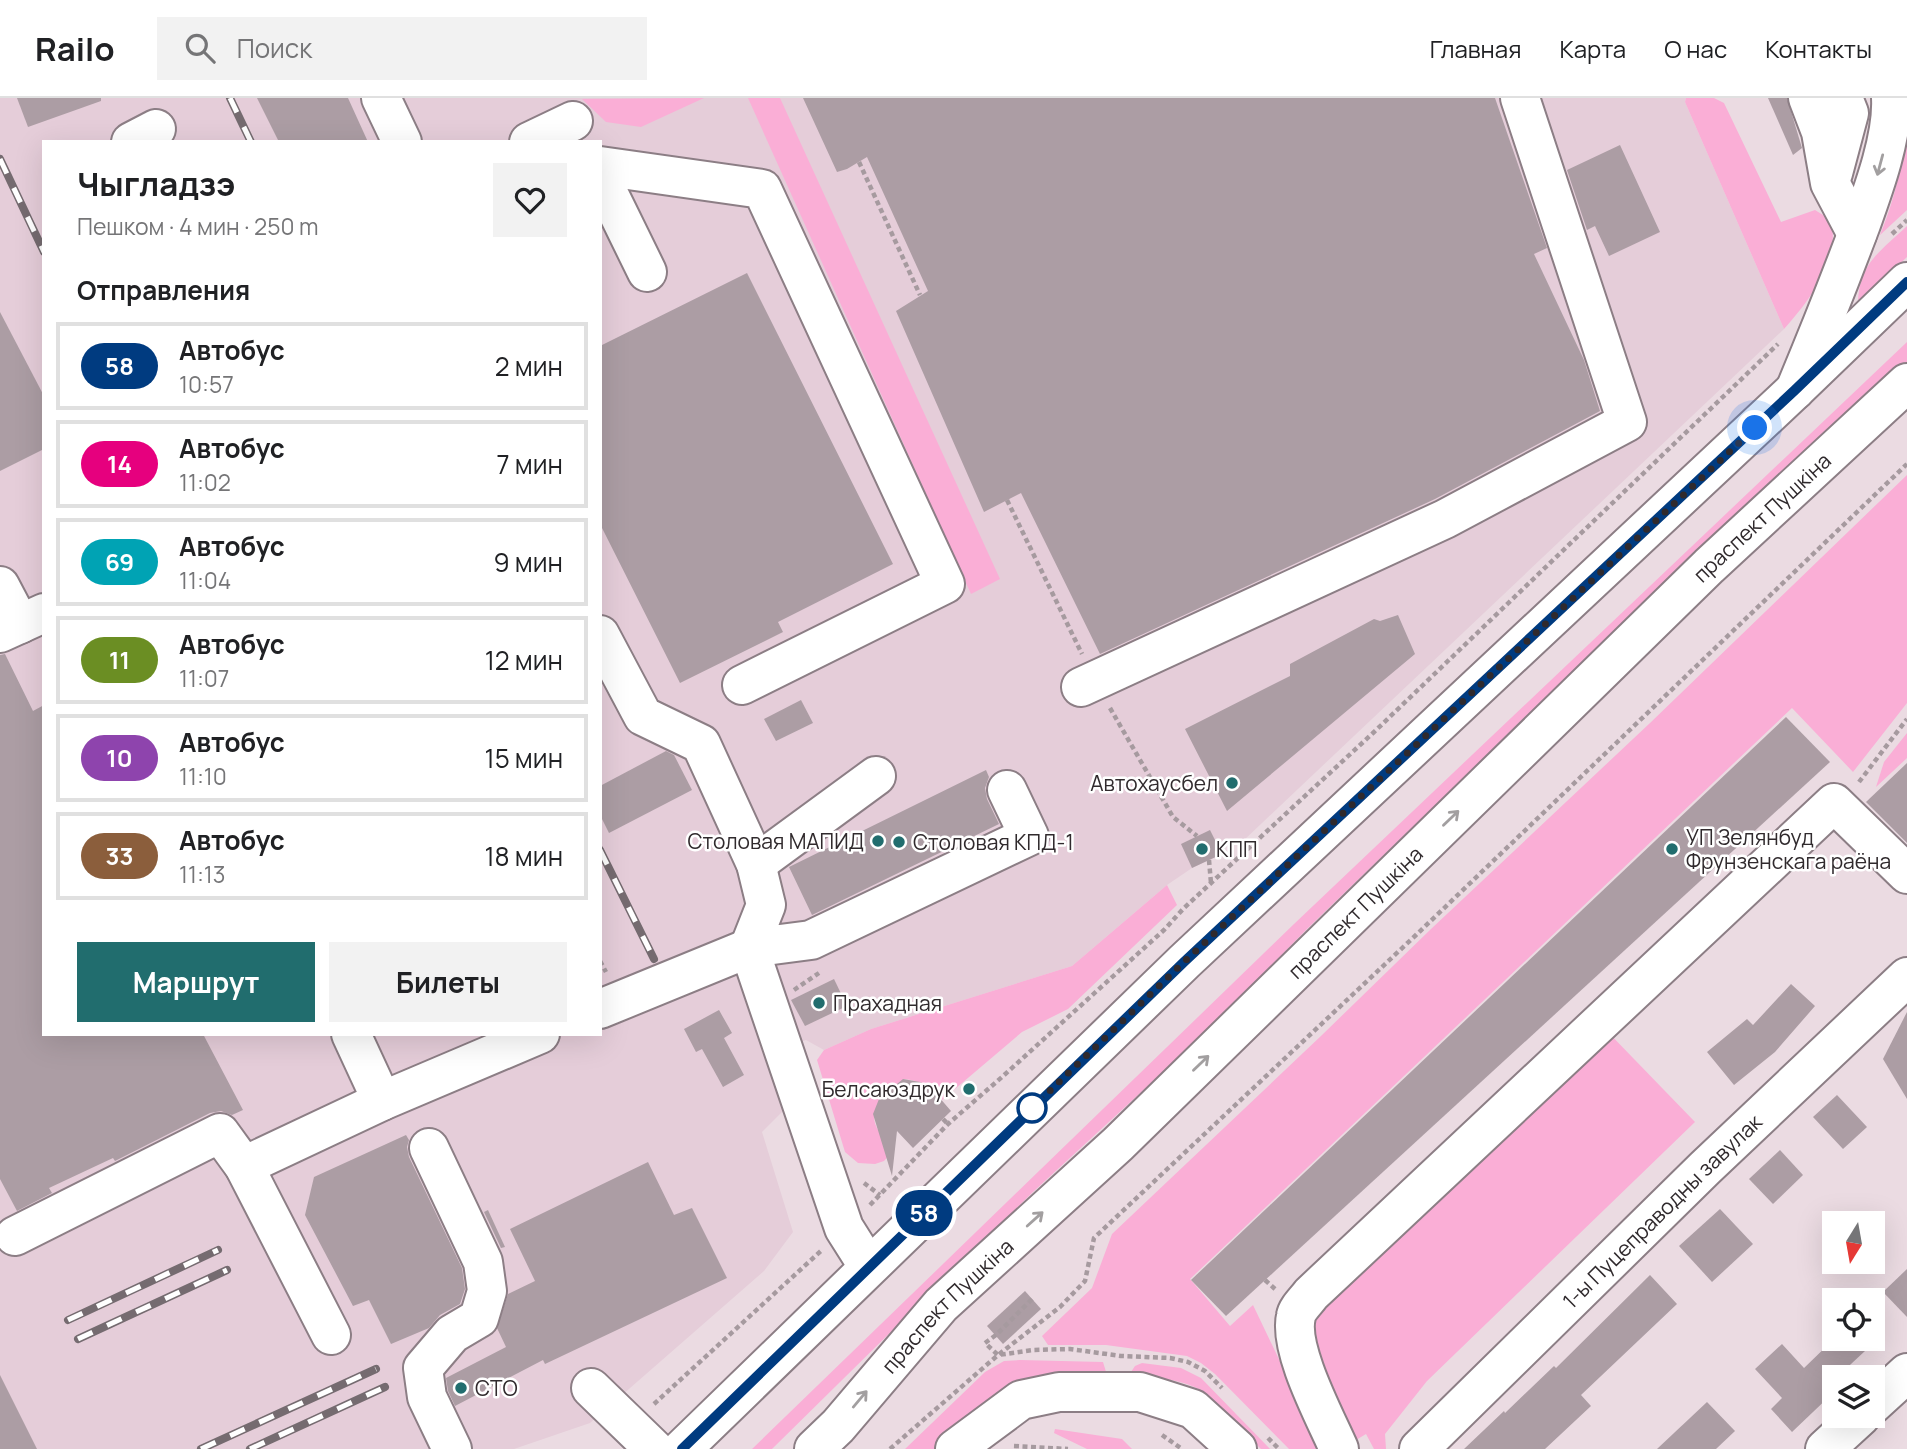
<!DOCTYPE html>
<html lang="ru">
<head>
<meta charset="utf-8">
<style>
	:root { --surface:#fff; --page:#f2f2f2; --text:#202124; --muted:#757577; --line:#e0e0e0; --accent:#216d6e }
	body { margin:0; font-family:Manrope,sans-serif; background:var(--page); color:var(--text); height:100vh; display:flex; flex-direction:column; font-size:26px; white-space:nowrap }
	* { box-sizing:border-box; margin:0 }
	p { font-size:23px; color:var(--muted) }
	.icon { flex:none; width:38px; height:38px; fill:none; stroke:currentColor; stroke-width:2; stroke-linecap:round; stroke-linejoin:round }
	.map { position:relative; flex:1; overflow:hidden }
	.drawer { position:absolute; left:42px; top:42px; width:560px; height:896px; display:flex; flex-direction:column; background:var(--surface); border-radius:0px; box-shadow:0 7px 28px #0002 }
	.drawer>* { flex:none }
	.badge { padding:0 14px; border-radius:23px; font-size:24px; line-height:46px }
	.needle { width:46px; rotate:191deg }
	.controls { position:absolute; left:1822px; top:1113px; display:grid; gap:14px }
	.controls a { display:grid; place-items:center; width:63px; height:63px; border-radius:0px; background:var(--surface); box-shadow:0 7px 28px #0002; font-size:35px }
	.you { position:absolute; width:35px; height:35px; margin:-18px; border:5px solid #fff; border-radius:50%; background:#1a73e8; box-shadow:0 0 0 10px #1a73e833 }
	.map>.badge { position:absolute; translate:-50% -50%; box-shadow:0 0 0 4px #fff }
	h2 { padding:0 35px; font-size:26px; line-height:63px }
	.round { display:grid; place-items:center; flex:none; width:74px; height:74px; border-radius:0px; background:var(--page) }
	.head { display:flex; align-items:center; justify-content:space-between; height:119px; padding:0 35px }
	h1 { font-size:33px; font-weight:700; line-height:52px }
	.action { display:flex; gap:14px; margin-top:auto; padding:14px 35px }
	.action a { flex:1; height:80px; border-radius:0px; background:var(--accent); color:#fff; font-size:28px; font-weight:700; line-height:80px; text-align:center }
	.action a+a { background:var(--page); color:var(--text) }
	ul { padding:0; list-style:none }
	li { display:flex; align-items:center; gap:21px; height:88px; margin:0 14px 10px; padding:0 21px; border:4px solid var(--line); border-radius:0px }
	li div { flex:1 }
	li b { display:block; font-size:26px }
	li em { font-style:normal }
	li .badge { min-width:77px; font-weight:700; text-align:center }
	header { display:flex; align-items:center; gap:42px; box-sizing:border-box; height:98px; padding:0 35px; background:var(--surface); border-bottom:2px solid var(--line) }
	header strong { font-size:33px }
	nav { display:flex; gap:38px; margin-inline-start:auto; font-size:24px }
	.search { width:490px; height:63px; background:var(--page); display:flex; align-items:center; gap:18px; box-sizing:border-box; padding:0 24px; border-radius:0px; color:var(--muted); font-size:26px }
	.map>svg:first-child { display:block }
	.built { fill:#e5cdd9; fill-rule:evenodd }
	.green { fill:#faaed6 }
	.building { fill:#ac9da4 }
	.lines { fill:none; stroke-linecap:round; stroke-linejoin:round }
	.minor-casing { stroke:#8c7e85; stroke-width:42 }
	.major-casing { stroke:#8c7e85; stroke-width:42 }
	.path { stroke:#a69a9f; stroke-width:4.5; stroke-dasharray:5 3.5; stroke-linecap:butt }
	.minor { stroke:#fff; stroke-width:38 }
	.major { stroke:#fff; stroke-width:38 }
	.rail-casing { stroke:#756b70; stroke-width:8 }
	.rail { stroke:#fff; stroke-width:5; stroke-dasharray:16; stroke-linecap:butt }
	.oneway { stroke:#a29fa0 }
	.line-casing { stroke:#fff; stroke-width:16 }
	.line { stroke:#003b80; stroke-width:10 }
	.walk { stroke:#302a2d; stroke-width:7; stroke-dasharray:0 12.6 }
	.poi-dot { fill:#216d6e; stroke:#fff; stroke-width:2.5 }
	.stop-dot { fill:#fff; stroke:#003b80; stroke-width:3.5 }
	.labels { text-anchor:middle; dominant-baseline:central; stroke-width:5; stroke-linejoin:round; paint-order:stroke }
	.street-label { font-size:21px; fill:#302a2d; stroke:#fff }
	.poi-label { font-size:21px; fill:#302a2d; stroke:#fff; text-anchor:start }
</style>
</head>
<body>
<header>
<strong>Railo</strong>
<div class="search"><svg class="icon" aria-label="search" viewBox="0 0 24 24"><circle cx="10" cy="10" r="6"/><path d="M15 15l6 6"/></svg>Поиск</div>
<nav><a>Главная</a><a>Карта</a><a>О нас</a><a>Контакты</a></nav>
</header>
<div class="map">
<svg width="1907" height="1351" viewBox="0 0 1907 1351">
	<rect width="100%" height="100%" fill="#ebdbe2"/>
	<path class="built" d="M 0,0 L 1686,0 L 1685,4 L 1784,231 L 1242,744 L 1217,745 L 1222,756 L 1192,770 L 1167,787 L 1072,868 L 871,931 L 824,952 L 806,942 L 783,950 L 786,1010 L 762,1034 L 793,1134 L 764,1173 L 590,1325 L 514,1351 L 0,1351 ZM 44,44 L 600,44 L 600,936 L 44,936 Z"/>
	<g class="green">
		<path d="M 704,0 L 641,29 L 606,24 L 582,1 Z"/>
		<path d="M 748,0 L 780,0 L 1000,481 L 971,496 Z"/>
		<path d="M 1686,0 L 1714,0 L 1724,5 L 1781,124 L 1815,112 L 1831,122 C 1841,162 1809,203 1784,231 L 1685,4 Z"/>
		<path d="M 1907,18 L 1907,112 L 1880,137 C 1897,96 1903,62 1907,18 Z"/>
		<path d="M 1907,128 L 1907,159 L 1858,205 C 1859,165 1880,154 1907,128 Z"/>
		<path d="M 1907,244 L 1907,264 L 1534,612 L 1307,831 L 1201,939 L 1033,1094 L 772,1351 L 752,1351 L 1294,826 Z"/>
		<path d="M 1907,377 L 1907,605 L 1853,674 L 1792,610 L 1190,1181 L 1230,1228 L 1253,1207 L 1322,1351 L 1289,1351 L 1215,1276 L 1201,1265 L 1187,1258 L 1106,1247 L 1048,1247 L 1042,1238 L 1092,1190 L 1112,1136 L 1322,937 L 1431,831 L 1650,625 Z"/>
		<path d="M 1907,635 L 1907,660 L 1876,689 L 1884,664 Z"/>
		<path d="M 1167,787 L 1177,807 L 1068,911 L 1022,934 L 942,1002 C 931,990 920,982 904,981 C 873,1006 860,1020 895,1051 L 884,1063 L 875,1066 L 858,1065 L 845,1054 L 817,962 L 824,952 L 871,931 L 1072,868 Z"/>
		<path d="M 1604,930 L 1695,1024 L 1427,1283 L 1385,1336 L 1386,1351 L 1374,1351 L 1366,1336 L 1346,1348 L 1306,1219 Z"/>
		<path d="M 1020,1262 L 1103,1264 L 1107,1277 L 1013,1292 L 986,1303 L 935,1351 L 905,1351 L 985,1274 L 1004,1263 Z"/>
		<path d="M 1142,1265 L 1181,1270 L 1201,1280 L 1270,1351 L 1261,1351 L 1201,1292 C 1179,1281 1156,1278 1131,1280 L 1131,1274 L 1135,1268 Z"/>
		<path d="M 1055,1331 L 1122,1341 L 1132,1351 L 1087,1351 L 1054,1335 Z"/>
	</g>
	<g class="building">
		<path d="M 17,0 L 101,0 L 101,3 L 28,29 Z"/>
		<path d="M 257,0 L 348,0 L 368,44 L 279,44 Z"/>
		<path d="M 803,0 L 1495,0 L 1547,150 L 1534,156 L 1584,262 L 1600,313 L 1435,401 L 1100,556 L 1021,395 L 984,414 L 896,213 L 928,193 L 867,59 L 847,71 L 837,74 Z"/>
		<path d="M 1768,0 L 1787,0 L 1802,50 L 1793,57 Z"/>
		<path d="M 1620,47 L 1660,134 L 1609,158 L 1595,128 L 1587,132 L 1567,72 Z"/>
		<path d="M 747,175 L 893,466 L 778,524 L 783,534 L 680,585 L 600,426 L 600,248 Z"/>
		<path d="M 0,214 L 44,298 L 44,351 L 0,373 Z"/>
		<path d="M 1398,517 L 1415,556 L 1227,713 L 1185,631 L 1290,578 L 1290,566 L 1374,521 L 1380,523 Z"/>
		<path d="M 5,556 L 33,613 L 44,607 L 44,936 L 203,936 L 243,1012 L 232,1017 L 221,1013 L 210,1015 L 115,1063 L 113,1060 L 49,1090 L 52,1095 L 17,1113 L 0,1081 L 0,557 Z"/>
		<path d="M 801,602 L 813,625 L 776,643 L 764,621 Z"/>
		<path d="M 1786,619 L 1830,664 L 1226,1218 L 1191,1182 Z"/>
		<path d="M 666,653 L 674,657 L 692,692 L 609,735 L 600,717 L 600,688 Z"/>
		<path d="M 1907,665 L 1907,745 L 1866,704 Z"/>
		<path d="M 986,672 L 989,679 L 985,690 L 987,701 L 999,726 L 812,817 L 789,769 Z"/>
		<path d="M 1210,732 L 1222,756 L 1192,770 L 1181,746 Z"/>
		<path d="M 834,881 L 847,908 L 805,928 L 791,902 Z"/>
		<path d="M 1791,886 L 1815,908 L 1775,954 L 1734,987 L 1707,954 L 1747,921 L 1753,927 Z"/>
		<path d="M 719,912 L 732,935 L 724,940 L 744,977 L 723,989 L 702,951 L 696,954 L 684,931 Z"/>
		<path d="M 1907,914 L 1907,1001 L 1883,961 Z"/>
		<path d="M 903,981 L 920,984 L 932,991 L 951,1013 L 913,1050 L 897,1033 L 892,1078 L 873,1016 L 879,1001 Z"/>
		<path d="M 1837,997 L 1867,1029 L 1843,1051 L 1813,1019 Z"/>
		<path d="M 406,1037 L 409,1042 L 407,1049 L 409,1059 L 462,1170 L 465,1191 L 460,1206 L 440,1217 L 429,1230 L 391,1246 L 369,1202 L 353,1208 L 305,1117 L 314,1079 Z"/>
		<path d="M 1780,1052 L 1803,1077 L 1773,1106 L 1749,1081 Z"/>
		<path d="M 648,1064 L 674,1117 L 692,1110 L 727,1180 L 545,1266 L 543,1262 L 455,1308 L 448,1293 L 446,1280 L 506,1249 L 497,1230 L 508,1196 L 535,1183 L 510,1131 Z"/>
		<path d="M 1720,1111 L 1753,1146 L 1712,1184 L 1679,1148 Z"/>
		<path d="M 488,1112 L 505,1149 L 501,1150 L 484,1114 Z"/>
		<path d="M 1907,1171 L 1907,1219 L 1883,1194 Z"/>
		<path d="M 1650,1177 L 1677,1206 L 1581,1297 L 1591,1308 L 1545,1351 L 1464,1351 L 1504,1313 L 1505,1315 L 1554,1268 L 1556,1270 Z"/>
		<path d="M 1025,1193 L 1041,1211 L 1003,1246 L 987,1228 Z"/>
		<path d="M 1834,1241 L 1854,1241 L 1865,1253 L 1837,1279 L 1834,1279 L 1834,1294 L 1792,1334 L 1771,1311 L 1782,1300 L 1755,1271 L 1782,1246 L 1804,1270 Z"/>
		<path d="M 0,1277 L 37,1351 L 0,1351 Z"/>
		<path d="M 1707,1304 L 1735,1333 L 1716,1351 L 1657,1351 Z"/>
	</g>
	<g class="lines">
		<g class="minor-casing">
			<g id="minor">
				<path d="M 381,0 L 402,44"/>
				<path d="M 1808,0 L 1821,34 L 1830,85 L 1857,136"/>
				<path d="M 131,44 L 156,31"/>
				<path d="M 529,44 L 573,23"/>
				<path d="M 600,68 L 762,91 L 945,486 L 742,587"/>
				<path d="M 1833,75 L 1849,15 L 1843,0"/>
				<path d="M 600,78 L 647,174"/>
				<path d="M 1795,292 C 1818,237 1840,182 1861,126 C 1874,90 1893,38 1891,0"/>
				<path d="M 0,488 L 20,526"/>
				<path d="M 0,535 L 44,515"/>
				<path d="M 600,537 L 643,618 L 701,646 L 756,766 L 766,807 L 749,850 L 811,842 L 1029,738 L 1007,692"/>
				<path d="M 1081,589 L 1445,421 L 1627,324 L 1520,0"/>
				<path d="M 756,766 L 876,678"/>
				<path d="M 600,911 L 749,850 L 844,1130 L 868,1168"/>
				<path d="M 351,936 L 382,1003"/>
				<path d="M 429,1050 L 483,1164 L 487,1193 L 479,1220 L 452,1236 L 423,1270 L 427,1299 L 452,1351"/>
				<path d="M 244,1068 L 382,1003 L 540,936"/>
				<path d="M 15,1138 L 220,1035 L 244,1068 L 331,1237"/>
				<path d="M 591,1290 L 654,1351"/>
				<path d="M 1872,1307 L 1907,1275"/>
				<path d="M 955,1351 L 1021,1302 L 1059,1294 L 1140,1294 L 1193,1311 L 1237,1351"/>
				<path d="M 1339,1351 C 1325,1319 1288,1251 1296,1218 C 1297,1211 1306,1203 1311,1196 L 1834,705 L 1907,776"/>
				<path id="s1" d="M 1419,1351 L 1705,1070 L 1907,879"/>
				<path d="M 1825,1351 L 1861,1318"/>
			</g>
		</g>
		<g class="major-casing">
			<g id="major">
				<path d="M 682,1351 L 1185,863 L 1795,292 L 1907,184"/>
				<path id="s2" d="M 814,1351 L 838,1328 L 941,1207 L 1118,1046 L 1709,468 L 1907,285"/>
			</g>
		</g>
		<g class="path">
			<path d="M 859,64 L 920,197"/>
			<path d="M 1892,136 L 1907,122"/>
			<path d="M 1007,402 L 1082,556"/>
			<path d="M 1110,610 L 1173,719 L 1197,738"/>
			<path d="M 1859,684 L 1907,621"/>
			<path d="M 1209,762 L 1211,785"/>
			<path d="M 600,863 L 606,874"/>
			<path d="M 794,892 L 819,875"/>
			<path d="M 943,1021 L 948,1026"/>
			<path d="M 864,1085 L 880,1097"/>
			<path d="M 870,1107 L 948,1026 L 1002,979 L 1164,832 L 1184,810 L 1373,635 L 1778,246"/>
			<path d="M 1265,1182 L 1275,1191"/>
			<path d="M 1032,1201 L 996,1237 L 985,1245 L 998,1257 L 1033,1252 L 1070,1251 L 1121,1258 L 1170,1260 L 1188,1264 L 1205,1273 L 1222,1290"/>
			<path d="M 654,1306 L 823,1151"/>
			<path d="M 1162,1337 L 1182,1351"/>
			<path d="M 1268,1340 L 1279,1351"/>
			<path d="M 1014,1348 L 1068,1351"/>
			<path d="M 890,1351 L 998,1257 L 1060,1209 L 1085,1183 L 1094,1140 L 1416,837 L 1907,366"/>
		</g>
		<use href="#minor" class="minor"/>
		<use href="#major" class="major"/>
		<g class="rail-casing">
			<g id="rail">
				<path d="M 230,0 L 251,44"/>
				<path d="M 0,61 L 44,154"/>
				<path d="M 600,752 L 654,861"/>
				<path d="M 68,1222 L 218,1152"/>
				<path d="M 78,1241 L 227,1172"/>
				<path d="M 201,1351 L 376,1271"/>
				<path d="M 250,1351 L 385,1289"/>
			</g>
		</g>
		<use href="#rail" class="rail"/>
	</g>
	<defs><path id="oneway-shaft" d="M-6 0H5M1.5-3L5.5 0L1.5 3" fill="none" stroke-width="1.6" stroke-linecap="round" stroke-linejoin="round" transform="scale(1.75)"/></defs>
	<g class="oneway">
		<use href="#oneway-shaft" transform="translate(1880 67) rotate(105)"/>
		<use href="#oneway-shaft" transform="translate(1451 720) rotate(-44)"/>
		<use href="#oneway-shaft" transform="translate(1201 965) rotate(-44)"/>
		<use href="#oneway-shaft" transform="translate(1035 1121) rotate(-42)"/>
		<use href="#oneway-shaft" transform="translate(860 1301) rotate(-50)"/>
	</g>
	<g class="lines">
		<g class="line-casing">
			<path id="line" d="M 682,1351 L 1185,863 L 1795,292 L 1907,184"/>
		</g>
		<use href="#line" class="line"/>
		<path class="walk" d="M 1032,1010 L 1185,863 L 1755,330"/>
	</g>
	<g class="poi-dot">
		<circle cx="1232" cy="685" r="7"/>
		<circle cx="878" cy="743" r="7"/>
		<circle cx="899" cy="744" r="7"/>
		<circle cx="1202" cy="751" r="7"/>
		<circle cx="1672" cy="751" r="7"/>
		<circle cx="819" cy="905" r="7"/>
		<circle cx="969" cy="991" r="7"/>
		<circle cx="461" cy="1290" r="7"/>
	</g>
	<circle class="stop-dot" cx="1032" cy="1010" r="14"/>
	<g class="labels">
		<g class="street-label">
			<text stroke="none"><textPath href="#s2" startOffset="1330">праспект Пушкіна</textPath></text>
			<text stroke="none"><textPath href="#s2" startOffset="763">праспект Пушкіна</textPath></text>
			<text stroke="none"><textPath href="#s1" startOffset="340">1-ы Пуцеправодны завулак</textPath></text>
			<text stroke="none"><textPath href="#s2" startOffset="196">праспект Пушкіна</textPath></text>
		</g>
		<g class="poi-label">
			<text x="1218" y="685" text-anchor="end">Автохаусбел</text>
			<text x="1686" y="739">УП Зелянбуд<tspan x="1686" dy="24">Фрунзенскага раёна</tspan></text>
			<text x="864" y="743" text-anchor="end">Столовая МАПИД</text>
			<text x="913" y="744">Столовая КПД-1</text>
			<text x="1216" y="751">КПП</text>
			<text x="833" y="905">Прахадная</text>
			<text x="955" y="991" text-anchor="end">Белсаюздрук</text>
			<text x="475" y="1290">СТО</text>
		</g>
	</g>
</svg>
<div class="controls">
<a><svg class="needle" viewBox="-14 -14 28 28"><path d="M0-13l5 13h-10z" fill="#e53935"/><path d="M0 13l5-13h-10z" fill="#757577"/></svg></a>
<a><svg class="icon" aria-label="locate" viewBox="0 0 24 24"><circle cx="12" cy="12" r="6"/><path d="M12 2v4M12 18v4M2 12h4M18 12h4"/></svg></a>
<a><svg class="icon" aria-label="layers" viewBox="0 0 24 24"><path d="M12 4l9 5-9 5-9-5zM3 14l9 5 9-5"/></svg></a>
</div>
<div class="you" style="left:1755px;top:330px"></div>
<b class="badge" style="left:924px;top:1115px;background:#003b80;color:#fff">58</b>
<section class="drawer">
<div class="head"><div><h1>Чыгладзэ</h1><p>Пешком · 4 мин · 250 m</p></div><a class="round"><svg class="icon" aria-label="heart" viewBox="0 0 24 24"><path d="M12 20l-8-8c-3-5 5-10 8-4 3-6 11-1 8 4z"/></svg></a></div>
<h2>Отправления</h2>
<ul>
<li><span class="badge" style="background:#003b80;color:#fff">58</span><div><b>Автобус</b><p>10:57</p></div><em>2 мин</em></li>
<li><span class="badge" style="background:#e6007e;color:#fff">14</span><div><b>Автобус</b><p>11:02</p></div><em>7 мин</em></li>
<li><span class="badge" style="background:#00a3b4;color:#fff">69</span><div><b>Автобус</b><p>11:04</p></div><em>9 мин</em></li>
<li><span class="badge" style="background:#6b8e23;color:#fff">11</span><div><b>Автобус</b><p>11:07</p></div><em>12 мин</em></li>
<li><span class="badge" style="background:#8e44ad;color:#fff">10</span><div><b>Автобус</b><p>11:10</p></div><em>15 мин</em></li>
<li><span class="badge" style="background:#8b5e3c;color:#fff">33</span><div><b>Автобус</b><p>11:13</p></div><em>18 мин</em></li>
</ul>
<div class="action"><a>Маршрут</a><a>Билеты</a></div>
</section>
</div>
</body>
</html>
